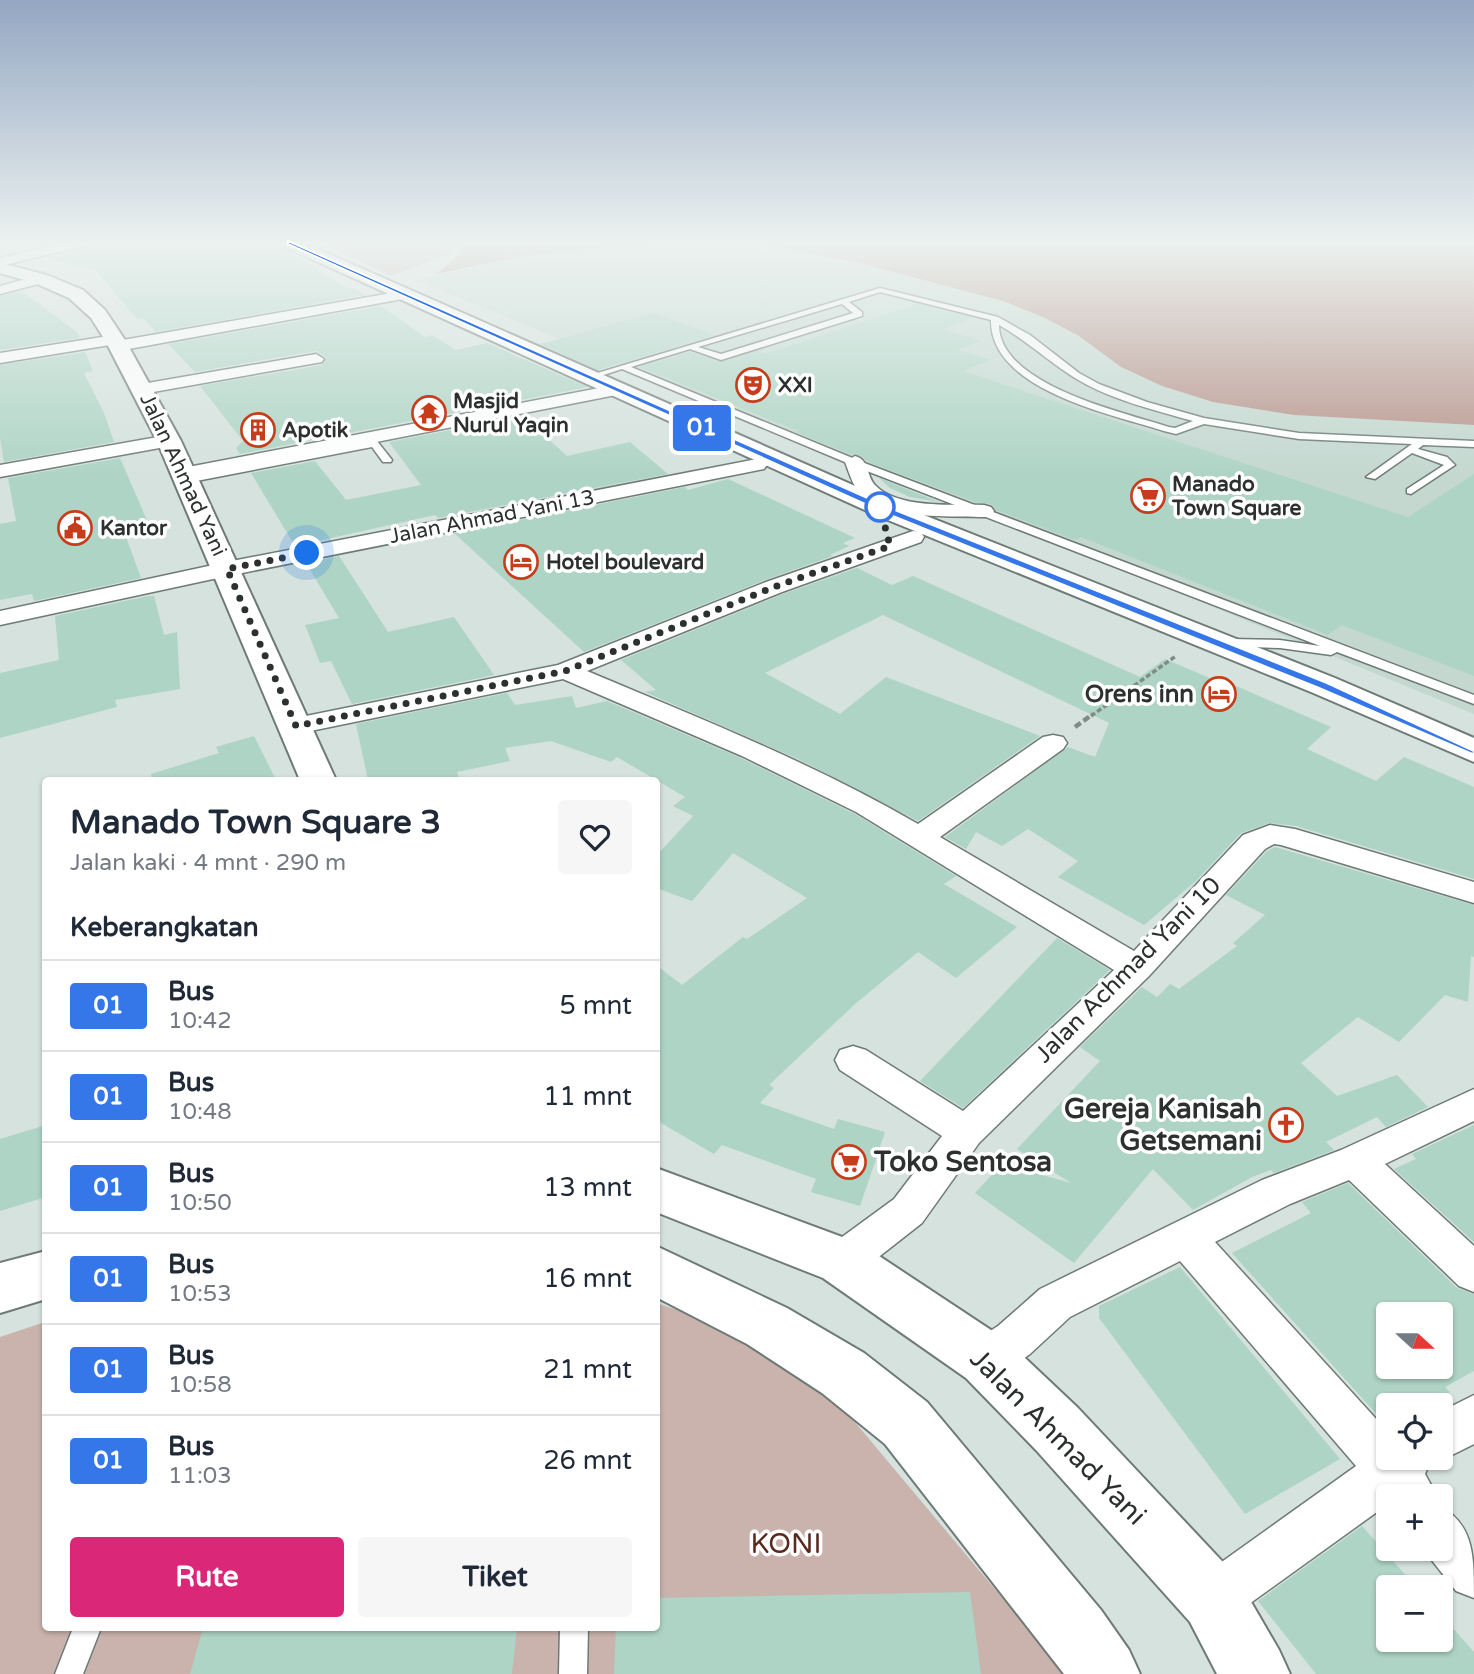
<!DOCTYPE html>
<html lang="id">
<head>
<meta charset="utf-8">
<style>
	:root { --surface:#fff; --page:#f6f6f7; --text:#1f2937; --muted:#747a83; --line:#e0e1e3; --accent:#db2777 }
	body { margin:0; font-family:"Varela Round",sans-serif; background:var(--page); color:var(--text); height:100vh; display:flex; flex-direction:column; font-size:26px; white-space:nowrap }
	* { box-sizing:border-box; margin:0 }
	p { font-size:23px; color:var(--muted) }
	.icon { flex:none; width:38px; height:38px; fill:none; stroke:currentColor; stroke-width:2; stroke-linecap:round; stroke-linejoin:round }
	.map { position:relative; flex:1; overflow:hidden }
	.drawer { position:absolute; left:42px; top:777px; width:618px; height:854px; display:flex; flex-direction:column; background:var(--surface); border-radius:7px; box-shadow:0 2px 5px #0004 }
	.drawer>* { flex:none }
	.badge { padding:0 14px; border-radius:5px; font-size:24px; line-height:46px }
	.needle { width:46px; rotate:111deg }
	.tools { position:absolute; left:1376px; top:1302px; display:grid; gap:14px }
	.tools a { display:grid; place-items:center; width:77px; height:77px; border-radius:7px; background:var(--surface); box-shadow:0 2px 5px #0004; font-size:35px }
	.you { position:absolute; width:35px; height:35px; margin:-18px; border:5px solid #fff; border-radius:50%; background:#1a73e8; box-shadow:0 0 0 10px #1a73e833 }
	.map>.badge { position:absolute; translate:-50% -50%; box-shadow:0 0 0 4px #fff }
	h2 { padding:0 28px; font-size:26px; line-height:63px }
	.round { display:grid; place-items:center; flex:none; width:74px; height:74px; border-radius:7px; background:var(--page) }
	.overview { display:flex; align-items:center; justify-content:space-between; height:119px; padding:0 28px }
	h1 { font-size:33px; font-weight:700; line-height:52px }
	.button { display:flex; gap:14px; margin-top:auto; padding:14px 28px }
	.button a { flex:1; height:80px; border-radius:7px; background:var(--accent); color:#fff; font-size:28px; font-weight:700; line-height:80px; text-align:center }
	.button a+a { background:var(--page); color:var(--text) }
	ul { padding:0; list-style:none }
	li { display:flex; align-items:center; gap:21px; height:91px; padding:0 28px; border-top:2px solid var(--line) }
	li div { flex:1 }
	li b { display:block; font-size:26px }
	li em { font-style:normal }
	li .badge { min-width:77px; font-weight:700; text-align:center }
	.map>svg:first-child { display:block }
	.built { fill:#c4d8d0 }
	.green { fill:#cab3ad }
	.water { fill:#b7938a }
	.building { fill:#aed4c5; fill-rule:evenodd }
	.lines { fill:none; stroke-linecap:round; stroke-linejoin:round }
	.lane-casing { stroke:#6e7a75; stroke-width:3 }
	.street-casing { stroke:#6e7a75; stroke-width:3 }
	.secondary-casing { stroke:#6e7a75; stroke-width:4 }
	.highway-casing { stroke:#6e7a75; stroke-width:4 }
	.path-far1 { stroke:#828b87; stroke-width:3.5; stroke-dasharray:5 2.5; stroke-linecap:butt }
	.path { stroke:#828b87; stroke-width:4.5; stroke-dasharray:7 3.5; stroke-linecap:butt }
	.lane { fill:#fff; fill-rule:evenodd }
	.street { fill:#fff; fill-rule:evenodd }
	.secondary { fill:#fff; fill-rule:evenodd }
	.highway { fill:#fff; fill-rule:evenodd }
	.line { fill:#3577e9; stroke:#fff; stroke-width:2 }
	.walk { stroke:#2c312f; stroke-width:7; stroke-dasharray:0 12.6 }
	.stop-dot { fill:#fff; stroke:#3577e9; stroke-width:3.5 }
	.labels { text-anchor:middle; dominant-baseline:central; stroke-width:7; stroke-linejoin:round; paint-order:stroke }
	.far-poi-label { font-size:21px; font-weight:bold; fill:#2c312f; stroke:#fff; text-anchor:start }
	.far-street-label { font-size:21px; fill:#2c312f; stroke:#fff }
	.poi-label { font-size:24px; font-weight:bold; fill:#2c312f; stroke:#fff; text-anchor:end }
	.street-label { font-size:24px; fill:#2c312f; stroke:#fff }
	.near-poi-label { font-size:28px; font-weight:bold; fill:#2c312f; stroke:#fff; text-anchor:end }
	.near-street-label { font-size:28px; fill:#2c312f; stroke:#fff }
	.near-park-label { font-size:28px; fill:#5a291d; stroke:#fff }
</style>
</head>
<body>
<div class="map">
<svg width="1474" height="1674" viewBox="0 0 1474 1674">
	<rect width="100%" height="100%" fill="#d5e2dd"/>
	<path class="built" d="M 680,243 L 759,243 L 867,265 L 1003,301 L 1045,318 L 1079,336 L 1121,367 L 1162,386 L 1213,402 L 1294,415 L 1474,425 L 1474,714 L 416,280 L 523,256 L 609,247 Z"/>
	<g class="green">
		<path d="M 322,243 L 455,243 L 452,253 L 391,276 Z"/>
		<path d="M 656,1303 L 702,1318 L 823,1384 L 1066,1674 L 0,1674 L 0,1337 L 45,1322 L 46,1628 L 656,1628 Z"/>
	</g>
	<g class="water">
		<path d="M 461,243 L 680,243 L 609,247 L 524,256 L 436,274 L 461,253 Z"/>
		<path d="M 759,243 L 1474,243 L 1474,425 L 1294,415 L 1213,402 L 1162,386 L 1121,367 L 1079,336 L 1045,318 L 1003,301 L 867,265 Z"/>
	</g>
	<g class="building">
		<path d="M 87,243 L 276,243 L 349,289 L 355,288 L 365,295 L 156,332 L 143,318 L 137,319 L 96,271 L 46,258 L 85,249 Z"/>
		<path d="M 22,291 L 78,333 L 80,338 L 0,350 L 0,296 Z"/>
		<path d="M 918,304 L 973,318 L 943,329 L 981,341 L 958,350 L 991,360 L 963,371 L 1408,517 L 1474,474 L 1474,676 L 1342,625 L 1328,635 L 1081,537 L 1075,540 L 996,510 L 992,504 L 975,502 L 871,463 L 856,454 L 850,454 L 796,432 L 799,431 L 639,367 L 690,352 L 720,362 L 758,351 L 765,354 Z"/>
		<path d="M 381,306 L 425,337 L 432,335 L 456,350 L 487,343 L 588,387 L 240,454 L 236,448 L 243,441 L 200,386 L 322,365 L 327,358 L 316,351 L 195,372 L 168,344 Z"/>
		<path d="M 654,313 L 714,335 L 598,370 L 540,344 Z"/>
		<path d="M 85,352 L 93,371 L 84,373 L 104,413 L 114,442 L 4,462 L 0,438 L 0,365 Z"/>
		<path d="M 523,416 L 567,456 L 630,442 L 668,474 L 438,518 L 435,515 L 295,546 L 251,473 L 315,461 L 346,500 L 421,485 L 389,442 Z"/>
		<path d="M 120,458 L 152,532 L 126,537 L 141,578 L 34,601 L 32,594 L 0,600 L 0,524 L 16,521 L 8,478 Z"/>
		<path d="M 879,478 L 939,502 L 910,497 L 890,488 Z"/>
		<path d="M 728,479 L 855,538 L 843,543 L 849,546 L 830,555 L 833,556 L 765,580 L 584,652 L 454,533 L 685,487 L 688,490 Z"/>
		<path d="M 339,556 L 388,632 L 454,617 L 494,675 L 352,704 L 331,661 L 320,663 L 305,625 L 339,618 L 306,563 Z"/>
		<path d="M 857,568 L 892,585 L 913,576 L 1140,677 L 1165,659 L 1212,679 L 1215,677 L 1331,727 L 1307,749 L 1376,781 L 1404,757 L 1474,787 L 1474,879 L 1296,826 L 1269,823 L 1241,833 L 1197,880 L 1144,925 L 1058,877 L 1078,861 L 1028,829 L 1002,846 L 976,832 L 966,849 L 945,837 L 1068,747 L 1095,757 L 1109,723 L 883,615 L 765,673 L 840,714 L 886,677 L 1040,736 L 918,821 L 798,759 L 645,692 L 656,690 L 621,660 L 783,594 Z"/>
		<path d="M 148,596 L 154,596 L 164,635 L 177,632 L 180,689 L 115,700 L 117,707 L 0,738 L 0,673 L 59,660 L 55,616 Z"/>
		<path d="M 507,693 L 515,705 L 572,696 L 576,708 L 607,701 L 741,758 L 855,814 L 956,876 L 944,884 L 1017,927 L 956,978 L 918,952 L 855,1004 L 769,1085 L 774,1088 L 760,1103 L 834,1129 L 838,1119 L 885,1132 L 860,1206 L 811,1192 L 816,1179 L 722,1145 L 714,1154 L 656,1120 L 656,965 L 682,985 L 743,937 L 747,939 L 807,898 L 733,853 L 692,901 L 656,888 L 656,856 L 693,816 L 673,806 L 685,797 L 617,757 L 611,762 L 551,741 L 505,748 L 510,761 L 457,772 L 460,780 L 368,780 L 356,724 Z"/>
		<path d="M 254,736 L 276,780 L 152,780 L 151,774 L 219,753 L 216,747 Z"/>
		<path d="M 1275,847 L 1474,905 L 1474,957 L 1471,956 L 1468,1002 L 1445,995 L 1399,1042 L 1358,1017 L 1301,1063 L 1337,1096 L 1397,1075 L 1428,1107 L 1386,1127 L 1377,1117 L 1326,1142 L 1334,1150 L 1274,1173 L 1271,1170 L 1252,1177 L 1193,1210 L 1153,1169 L 1074,1263 L 975,1193 L 1002,1164 L 1071,1183 L 1017,1149 L 1100,1061 L 1080,1047 L 1142,987 L 1157,997 L 1170,984 L 1179,989 L 1237,946 L 1233,943 L 1265,915 L 1226,895 L 1267,851 Z"/>
		<path d="M 1057,938 L 1110,970 L 963,1108 L 920,1081 Z"/>
		<path d="M 46,1125 L 46,1197 L 0,1211 L 0,1139 Z"/>
		<path d="M 1474,1125 L 1474,1242 L 1394,1169 L 1416,1159 L 1412,1154 Z"/>
		<path d="M 1348,1183 L 1457,1288 L 1474,1294 L 1474,1371 L 1445,1387 L 1450,1392 L 1428,1405 L 1388,1405 L 1388,1427 L 1232,1253 L 1311,1213 L 1302,1202 ZM 1388,1314 L 1440,1314 L 1440,1367 L 1388,1367 Z"/>
		<path d="M 1180,1267 L 1340,1459 L 1245,1514 L 1099,1318 L 1099,1306 Z"/>
		<path d="M 1362,1526 L 1416,1587 L 1388,1587 L 1388,1640 L 1440,1640 L 1440,1614 L 1474,1652 L 1474,1674 L 1316,1674 L 1258,1601 Z"/>
		<path d="M 970,1592 L 981,1674 L 614,1674 L 616,1628 L 656,1628 L 656,1598 Z"/>
		<path d="M 203,1628 L 517,1628 L 512,1674 L 190,1674 Z"/>
	</g>
	<g class="lines">
		<g class="lane-casing">
			<g id="lane">
				<path d="M 327,243 L 340,243 L 303,251 L 300,249 Z"/>
				<path d="M 880,288 L 998,317 L 1030,335 L 1079,373 L 1099,384 L 1147,402 L 1204,418 L 1299,433 L 1474,441 L 1474,447 L 1423,445 L 1418,449 L 1447,457 L 1455,465 L 1411,494 L 1407,493 L 1407,489 L 1444,465 L 1412,453 L 1375,479 L 1366,477 L 1412,444 L 1299,439 L 1204,424 L 1176,434 L 1164,431 C 1111,414 990,390 991,320 L 880,292 L 849,302 L 862,312 L 862,316 L 721,360 L 690,349 L 631,367 L 867,464 L 1474,695 L 1474,704 L 1337,652 L 1331,655 L 1280,648 L 1223,646 L 1223,640 L 1228,639 L 1280,640 L 1320,646 L 859,468 L 622,369 L 588,380 L 584,377 ZM 842,304 L 853,313 L 721,354 L 698,347 ZM 999,325 C 1026,340 1049,362 1075,378 C 1111,400 1154,410 1193,421 L 1175,428 L 1169,427 C 1123,412 999,385 999,325 Z"/>
				<path d="M 370,435 L 373,436 L 392,460 L 391,462 L 383,462 L 372,447 L 186,483 L 181,480 L 186,477 L 368,442 L 365,438 Z"/>
				<path d="M 73,1628 L 101,1628 L 83,1674 L 55,1674 Z"/>
				<path d="M 560,1628 L 588,1628 L 587,1674 L 559,1674 Z"/>
			</g>
		</g>
		<g class="street-casing">
			<g id="street">
				<path d="M 64,243 L 85,243 L 84,246 L 0,266 L 0,258 Z"/>
				<path d="M 41,275 L 46,276 L 46,282 L 0,294 L 0,286 Z"/>
				<path d="M 403,291 L 408,292 L 410,295 L 408,298 L 118,351 L 112,349 L 110,345 L 0,363 L 0,353 L 115,335 L 123,340 Z"/>
				<path d="M 316,354 L 324,359 L 322,362 L 142,394 L 133,389 L 142,384 Z"/>
				<path d="M 615,385 L 621,386 L 624,390 L 621,394 L 183,480 L 173,474 L 183,468 Z"/>
				<path d="M 169,435 L 178,441 L 176,445 L 0,477 L 0,465 Z"/>
				<path d="M 855,456 C 870,460 866,477 876,486 C 899,509 954,504 984,505 L 991,507 L 994,511 L 991,515 L 984,517 C 950,516 883,520 859,492 C 852,484 849,472 845,462 Z"/>
				<path d="M 757,459 L 764,461 L 767,465 L 764,469 L 227,576 L 0,625 L 0,611 L 227,562 Z"/>
				<path d="M 913,531 L 921,532 L 924,537 L 921,542 L 782,592 L 587,671 C 699,718 813,763 918,824 L 1043,737 L 1053,735 L 1063,737 L 1067,743 L 1063,749 L 940,837 L 1134,951 L 1243,835 L 1270,825 L 1295,829 L 1474,882 L 1474,903 L 1281,845 L 1274,844 L 1265,849 L 1149,976 L 979,1143 L 922,1223 L 857,1274 L 842,1279 L 827,1274 L 821,1261 L 827,1248 L 894,1199 L 942,1136 L 840,1070 L 835,1060 L 840,1050 L 853,1046 L 866,1050 L 963,1111 L 1114,970 L 856,812 L 742,756 L 563,679 L 296,734 L 287,732 L 283,726 L 287,720 L 296,718 L 558,665 L 766,582 Z"/>
				<path d="M 1474,1089 L 1474,1121 L 1385,1164 L 1474,1246 L 1474,1292 L 1459,1286 L 1349,1180 L 1290,1204 L 1215,1242 L 1388,1432 L 1388,1458 L 1432,1458 L 1425,1474 L 1437,1496 L 1388,1496 L 1388,1504 L 1231,1617 L 1213,1625 L 1195,1617 L 1187,1599 L 1195,1581 L 1356,1466 L 1180,1261 L 1070,1317 L 1030,1354 L 1002,1374 L 986,1380 L 970,1374 L 964,1359 L 970,1344 L 998,1326 L 1040,1289 L 1262,1180 L 1341,1150 Z"/>
				<path d="M 1474,1395 L 1474,1444 L 1440,1461 L 1432,1458 L 1440,1458 L 1440,1412 Z"/>
				<path d="M 1440,1506 C 1474,1525 1474,1556 1474,1598 L 1456,1591 L 1423,1549 L 1440,1549 Z"/>
			</g>
		</g>
		<g class="secondary-casing">
			<g id="secondary">
				<path d="M 0,263 L 47,275 L 83,290 L 105,310 L 125,340 L 181,441 L 336,780 L 300,780 L 157,441 L 105,340 L 91,318 L 69,298 L 35,283 L 0,273 Z"/>
				<path d="M 656,1168 L 861,1244 L 1006,1340 L 1078,1408 L 1236,1576 L 1279,1650 L 1290,1674 L 1217,1674 L 1190,1622 L 1036,1450 L 966,1378 L 823,1278 L 656,1212 Z"/>
				<path d="M 656,1246 L 787,1308 L 864,1353 L 927,1402 L 1101,1610 L 1129,1650 L 1140,1674 L 1064,1674 L 885,1444 L 822,1393 L 747,1344 L 656,1297 Z"/>
				<path d="M 46,1251 L 46,1299 L 0,1313 L 0,1263 Z"/>
			</g>
		</g>
		<g class="highway-casing">
			<path id="highway" d="M 283,243 L 304,243 L 896,504 L 1335,678 L 1474,738 L 1474,762 L 1311,692 L 878,516 L 285,247 Z"/>
		</g>
		<path class="path-far1" d="M 1091,716 L 1176,656"/>
		<path class="path" d="M 1075,727 L 1093,714"/>
		<use href="#lane" class="lane"/>
		<use href="#street" class="street"/>
		<use href="#secondary" class="secondary"/>
		<use href="#highway" class="highway"/>
	</g>
	<linearGradient id="sky" x2="0" y2="1"><stop stop-color="#94a7c2"/><stop offset="0.51" stop-color="#ecf2f0"/><stop offset="1" stop-color="#ecf2f0" stop-opacity="0"/></linearGradient>
	<rect width="1474" height="477" fill="url(#sky)"/>
	<path class="line" d="M 288,241 L 890,508 L 1327,683 L 1474,751 L 1474,754 L 1470,753 L 1319,688 L 883,512 L 288,244 Z"/>
	<g class="lines">
		<path class="walk" d="M 307,553 L 227,569 L 296,726 L 565,671 L 774,587 L 890,546 L 880,507"/>
	</g>
	<defs>
		<g id="theatre-ring" transform="scale(1.75)"><circle r="9.5" fill="#fff" stroke="#c73d1b" stroke-width="1.5"/><path d="M-5-5.5Q0-4 5-5.5V0Q5 5 0 6Q-5 5-5 0ZM-3.3-2.5H-1v1.5H-3.3ZM1-2.5H3.3v1.5H1ZM-2.8 1Q0 5.5 2.8 1Z" fill="#c73d1b"/></g>
		<g id="temple-ring" transform="scale(1.75)"><circle r="9.5" fill="#fff" stroke="#c73d1b" stroke-width="1.5"/><path d="M0-6L5-2H3V0L6.5 2.5H4V6H1.5V3h-3V6H-4V2.5H-6.5L-3 0V-2H-5Z" fill="#c73d1b"/></g>
		<g id="building-ring" transform="scale(1.75)"><circle r="9.5" fill="#fff" stroke="#c73d1b" stroke-width="1.5"/><path d="M-4-6H4V6H1V3H-1V6H-4ZM-2.5-4.3h1.7v1.8h-1.7ZM.8-4.3h1.7v1.8H.8ZM-2.5-1h1.7V.8h-1.7ZM.8-1h1.7V.8H.8Z" fill="#c73d1b"/></g>
		<g id="supermarket-ring" transform="scale(1.75)"><circle r="9.5" fill="#fff" stroke="#c73d1b" stroke-width="1.5"/><path d="M-6-5.5h2.5l.6 2H6L4.5 2H-2.5L-4.4-4H-6ZM-1.5 3.2a1.3 1.3 0 1 0 .1 0ZM3 3.2a1.3 1.3 0 1 0 .1 0Z" fill="#c73d1b"/></g>
		<g id="civic-ring" transform="scale(1.75)"><circle r="9.5" fill="#fff" stroke="#c73d1b" stroke-width="1.5"/><path d="M-.6-6.5H3V-4.5H.6V-3L4-1V1h2V6H-6V1h2V-1L-.6-3ZM-1.2 2.5V6h2.4V2.5Z" fill="#c73d1b"/></g>
		<g id="hotel-ring" transform="scale(1.75)"><circle r="9.5" fill="#fff" stroke="#c73d1b" stroke-width="1.5"/><path d="M-6-4.5h1.5V1H6V5H4.5V3h-9V5H-6ZM-4 0a1.8 1.8 0 1 1 3.6 0ZM.5 0V-2.5h3Q6-2.5 6 0Z" fill="#c73d1b"/></g>
		<g id="church-ring" transform="scale(1.75)"><circle r="9.5" fill="#fff" stroke="#c73d1b" stroke-width="1.5"/><path d="M-1.2-6h2.4v3.5h3.3v2.4h-3.3V6h-2.4V-.1h-3.3v-2.4h3.3Z" fill="#c73d1b"/></g>
	</defs>
	<g fill-rule="evenodd">
		<use href="#theatre-ring" x="753" y="385"/>
		<use href="#temple-ring" x="429" y="413"/>
		<use href="#building-ring" x="258" y="430"/>
		<use href="#supermarket-ring" x="1148" y="496"/>
		<use href="#civic-ring" x="75" y="528"/>
		<use href="#hotel-ring" x="521" y="562"/>
		<use href="#hotel-ring" x="1219" y="694"/>
		<use href="#church-ring" x="1286" y="1125"/>
		<use href="#supermarket-ring" x="849" y="1162"/>
	</g>
	<circle class="stop-dot" cx="880" cy="507" r="14"/>
	<g class="labels">
		<g class="far-poi-label">
			<text x="778" y="385">XXI</text>
			<text x="453" y="401">Masjid<tspan x="453" dy="24">Nurul Yaqin</tspan></text>
			<text x="282" y="430">Apotik</text>
			<text x="1172" y="484">Manado<tspan x="1172" dy="24">Town Square</tspan></text>
			<text x="100" y="528">Kantor</text>
			<text x="546" y="562">Hotel boulevard</text>
		</g>
		<g class="far-street-label">
			<text transform="translate(183 475) rotate(65)">Jalan Ahmad Yani</text>
			<text transform="translate(492 517) rotate(-11)">Jalan Ahmad Yani 13</text>
		</g>
		<g class="poi-label">
			<text x="1194" y="694">Orens inn</text>
		</g>
		<g class="street-label">
			<text transform="translate(1128 970) rotate(-45)">Jalan Achmad Yani 10</text>
		</g>
		<g class="near-poi-label">
			<text x="1262" y="1109">Gereja Kanisah<tspan x="1262" dy="32">Getsemani</tspan></text>
			<text x="874" y="1162" text-anchor="start">Toko Sentosa</text>
		</g>
		<g class="near-street-label">
			<text transform="translate(1058 1437) rotate(45)">Jalan Ahmad Yani</text>
		</g>
		<g class="near-park-label">
			<text x="786" y="1544">KONI</text>
		</g>
	</g>
</svg>
<div class="tools">
<a><svg class="needle" viewBox="-14 -14 28 28"><path d="M0-13l5 13h-10z" fill="#e53935"/><path d="M0 13l5-13h-10z" fill="#747a83"/></svg></a>
<a><svg class="icon" aria-label="locate" viewBox="0 0 24 24"><circle cx="12" cy="12" r="6"/><path d="M12 2v4M12 18v4M2 12h4M18 12h4"/></svg></a>
<a>+</a>
<a>−</a>
</div>
<div class="you" style="left:307px;top:553px"></div>
<b class="badge" style="left:702px;top:428px;background:#3577e9;color:#fff">01</b>
<section class="drawer">
<div class="overview"><div><h1>Manado Town Square 3</h1><p>Jalan kaki · 4 mnt · 290 m</p></div><a class="round"><svg class="icon" aria-label="heart" viewBox="0 0 24 24"><path d="M12 20l-8-8c-3-5 5-10 8-4 3-6 11-1 8 4z"/></svg></a></div>
<h2>Keberangkatan</h2>
<ul>
<li><span class="badge" style="background:#3577e9;color:#fff">01</span><div><b>Bus</b><p>10:42</p></div><em>5 mnt</em></li>
<li><span class="badge" style="background:#3577e9;color:#fff">01</span><div><b>Bus</b><p>10:48</p></div><em>11 mnt</em></li>
<li><span class="badge" style="background:#3577e9;color:#fff">01</span><div><b>Bus</b><p>10:50</p></div><em>13 mnt</em></li>
<li><span class="badge" style="background:#3577e9;color:#fff">01</span><div><b>Bus</b><p>10:53</p></div><em>16 mnt</em></li>
<li><span class="badge" style="background:#3577e9;color:#fff">01</span><div><b>Bus</b><p>10:58</p></div><em>21 mnt</em></li>
<li><span class="badge" style="background:#3577e9;color:#fff">01</span><div><b>Bus</b><p>11:03</p></div><em>26 mnt</em></li>
</ul>
<div class="button"><a>Rute</a><a>Tiket</a></div>
</section>
</div>
</body>
</html>
